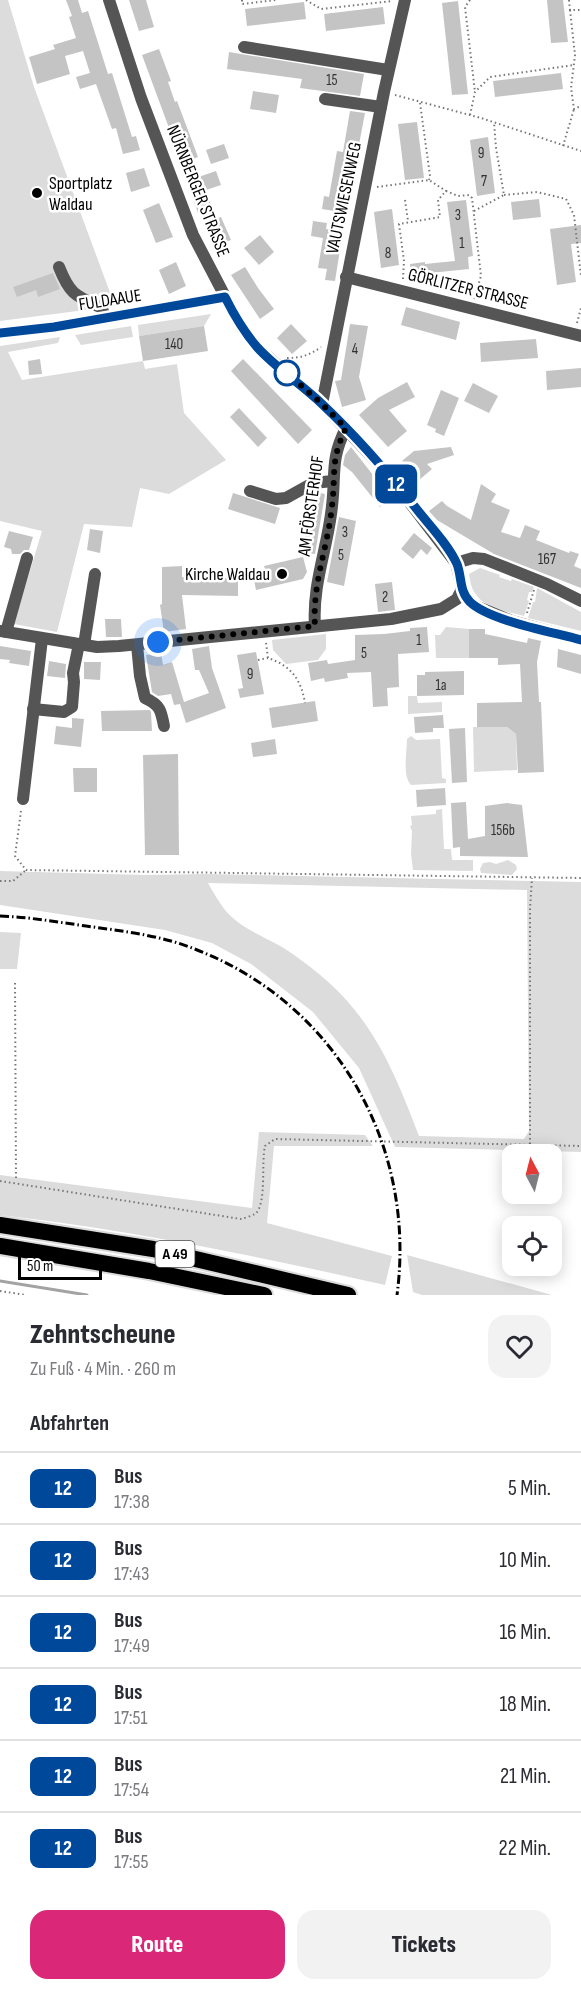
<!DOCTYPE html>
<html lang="de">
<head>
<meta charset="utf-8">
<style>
	:root { --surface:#fff; --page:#f2f2f3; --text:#2b2b33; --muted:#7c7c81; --line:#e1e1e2; --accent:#db2777 }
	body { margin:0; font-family:"Sofia Sans Condensed",sans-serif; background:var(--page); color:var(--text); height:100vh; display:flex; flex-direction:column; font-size:22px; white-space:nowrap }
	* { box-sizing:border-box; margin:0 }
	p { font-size:20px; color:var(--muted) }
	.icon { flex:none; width:33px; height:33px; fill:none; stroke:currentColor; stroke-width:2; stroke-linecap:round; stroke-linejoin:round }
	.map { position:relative; height:1295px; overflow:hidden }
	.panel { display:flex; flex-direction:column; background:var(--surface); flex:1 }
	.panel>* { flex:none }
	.badge { padding:0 12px; border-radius:9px; font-size:21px; line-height:39px }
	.needle { width:39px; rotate:353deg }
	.controls { position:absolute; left:502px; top:1144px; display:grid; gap:12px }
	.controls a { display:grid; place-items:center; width:60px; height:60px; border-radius:12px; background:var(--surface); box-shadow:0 3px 15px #0003; font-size:30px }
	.scale { position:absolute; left:18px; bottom:15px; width:84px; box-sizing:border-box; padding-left:6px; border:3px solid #000; border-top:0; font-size:16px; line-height:21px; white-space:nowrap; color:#000; -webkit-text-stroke:4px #fff; paint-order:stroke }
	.you { position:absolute; width:30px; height:30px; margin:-15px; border:4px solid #fff; border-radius:50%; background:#1a73e8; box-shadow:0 0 0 9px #1a73e833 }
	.map>.badge { position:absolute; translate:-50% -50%; box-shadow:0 0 0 3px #fff }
	h2 { padding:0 30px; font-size:22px; line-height:54px }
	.round { display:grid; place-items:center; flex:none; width:63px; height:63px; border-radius:18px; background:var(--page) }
	.summary { display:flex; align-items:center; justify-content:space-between; height:102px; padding:0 30px }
	h1 { font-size:28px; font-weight:800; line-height:45px }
	.primary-button { display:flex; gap:12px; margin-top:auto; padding:12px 30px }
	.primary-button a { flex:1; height:69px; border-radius:18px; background:var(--accent); color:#fff; font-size:24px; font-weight:800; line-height:69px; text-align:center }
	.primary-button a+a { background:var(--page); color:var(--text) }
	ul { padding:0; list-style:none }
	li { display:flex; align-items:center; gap:18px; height:72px; padding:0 30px; border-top:2px solid var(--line) }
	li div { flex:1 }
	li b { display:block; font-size:22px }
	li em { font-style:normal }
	li .badge { min-width:66px; font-weight:700; text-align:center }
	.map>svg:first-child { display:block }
	.green { fill:#dcdcdc; fill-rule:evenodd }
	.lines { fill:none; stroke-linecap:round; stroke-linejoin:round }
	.stream { stroke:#a3a3a3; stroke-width:3 }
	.building { fill:#c4c4c4 }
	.highway-casing { stroke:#dbdbdb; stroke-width:20 }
	.path { stroke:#777; stroke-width:2; stroke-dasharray:1.5 3; stroke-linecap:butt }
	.minor { stroke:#555; stroke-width:12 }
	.highway { stroke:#000; stroke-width:16 }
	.rail { stroke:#000; stroke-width:3; stroke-dasharray:9 3 1.5 3; stroke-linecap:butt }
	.line-casing { stroke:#fff; stroke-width:14 }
	.line { stroke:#00489a; stroke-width:9 }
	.walk { stroke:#000; stroke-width:6; stroke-dasharray:0 10.8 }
	.poi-dot { fill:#000; stroke:#fff; stroke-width:2 }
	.stop-dot { fill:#fff; stroke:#00489a; stroke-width:3 }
	.labels { text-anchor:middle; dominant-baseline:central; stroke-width:5; stroke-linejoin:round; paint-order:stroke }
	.number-label { font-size:15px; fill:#313131 }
	.shield { fill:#fff; stroke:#4c4c4c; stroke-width:1.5 }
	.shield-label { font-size:16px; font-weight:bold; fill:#000 }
	.poi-label { font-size:18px; fill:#000; stroke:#fff; text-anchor:start }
	.street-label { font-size:18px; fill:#000; stroke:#fff }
</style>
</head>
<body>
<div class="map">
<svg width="581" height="1295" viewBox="0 0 581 1295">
	<rect width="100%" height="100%" fill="#fff"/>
	<g class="green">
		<path d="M 0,0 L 8,0 L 34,87 L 112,298 L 85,303 L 93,309 L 0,321 Z"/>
		<path d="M 211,314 L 204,326 L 139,336 L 138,325 Z"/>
		<path d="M 131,326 L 133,337 L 81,345 L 75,335 Z"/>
		<path d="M 60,337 L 58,343 L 8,352 L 22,380 L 143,361 L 145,369 L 177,364 L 184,413 L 226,460 L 169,494 L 140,488 L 132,527 L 84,524 L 57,632 L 14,624 L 42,531 L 0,521 L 0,346 Z"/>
		<path d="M 480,568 L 500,575 L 499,577 L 511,581 L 512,579 L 534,587 L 532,592 L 529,592 L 527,600 L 529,601 L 524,616 C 509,612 483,608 475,593 C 471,588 470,580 469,574 Z"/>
		<path d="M 537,588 L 581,612 L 581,631 L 528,618 L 533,602 L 535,602 Z"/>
		<path d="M 446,627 L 469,629 L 469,658 L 436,658 L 435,635 L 440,635 Z"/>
		<path d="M 326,634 L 326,649 L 318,660 L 286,664 L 273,650 L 272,640 Z"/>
		<path d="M 408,696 L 417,696 L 418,703 L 442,702 L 442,712 L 408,714 Z"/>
		<path d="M 473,727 L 507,727 L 516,734 L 517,770 L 474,772 Z"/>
		<path d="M 411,736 L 416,740 L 440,739 L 442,778 L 446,779 L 446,783 L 411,785 C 402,775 407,753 407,739 Z"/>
		<path d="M 442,809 L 444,849 L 451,849 L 452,860 L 473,860 L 473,871 L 413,870 L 411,854 L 412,831 L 410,826 L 412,825 L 411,816 L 436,814 L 436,810 Z"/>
		<path d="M 508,860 L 516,865 L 517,869 L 512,875 L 481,873 L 480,869 L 483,863 L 490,862 L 496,864 Z"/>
		<path d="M 0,871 L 145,875 L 207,874 L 581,882 L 581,1152 L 395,1147 L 359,1068 L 313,1012 L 251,964 L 212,943 L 165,930 L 0,905 ZM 208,883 L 527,890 L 529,1131 L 524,1139 L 419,1136 C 395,1073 373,1018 319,974 C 308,965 295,955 282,947 C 263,936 240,928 225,910 C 219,902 213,892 208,883 Z"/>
		<path d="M 0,932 L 21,933 L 17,969 L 0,969 Z"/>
		<path d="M 259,1132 L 365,1135 L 373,1146 L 274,1146 L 267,1223 L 392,1256 L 385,1285 C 257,1256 130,1230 0,1215 L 0,1175 L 252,1208 Z"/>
		<path d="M 407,1255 L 552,1295 L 422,1295 L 413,1292 Z"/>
	</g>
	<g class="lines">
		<path class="stream" d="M 0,1281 L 87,1295"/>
	</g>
	<g class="building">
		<path d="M 66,0 L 78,0 L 82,13 L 88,11 L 108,74 L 112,73 L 132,137 L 136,136 L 140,150 L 123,154 L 116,128 L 112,129 L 96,84 L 80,89 L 76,77 L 90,73 L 83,51 L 65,56 L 70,74 L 37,84 L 29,57 L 55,49 L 53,45 L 76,38 L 69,17 L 72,16 Z"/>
		<path d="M 129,0 L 146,0 L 154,27 L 139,31 Z"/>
		<path d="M 547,0 L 563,0 L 568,42 L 551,43 Z"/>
		<path d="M 458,1 L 468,94 L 452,95 L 442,3 Z"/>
		<path d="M 304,2 L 306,19 L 247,26 L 245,9 Z"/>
		<path d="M 383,7 L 385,24 L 326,31 L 324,14 Z"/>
		<path d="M 159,49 L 171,81 L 168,82 L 175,102 L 177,101 L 198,157 L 182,163 L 142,55 Z"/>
		<path d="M 229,52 L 364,74 L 360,96 L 300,88 L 302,79 L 227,69 Z"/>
		<path d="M 561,73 L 563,89 L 495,97 L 493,81 Z"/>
		<path d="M 253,91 L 279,95 L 276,113 L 250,109 Z"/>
		<path d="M 350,111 L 365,113 L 346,213 L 322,209 L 324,196 L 329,197 L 337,151 L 343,152 Z"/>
		<path d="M 417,122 L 424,178 L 405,180 L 398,124 Z"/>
		<path d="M 488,137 L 495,193 L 477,196 L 470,140 Z"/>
		<path d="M 224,144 L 229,158 L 211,164 L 206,150 Z"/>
		<path d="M 144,168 L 150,186 L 131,192 L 126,173 Z"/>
		<path d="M 216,171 L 221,185 L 206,190 L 216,219 L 221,217 L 231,240 L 216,246 L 201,211 L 198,213 L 187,181 Z"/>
		<path d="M 539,199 L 541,217 L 513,220 L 511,202 Z"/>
		<path d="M 466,200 L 473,256 L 468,257 L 469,269 L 411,275 L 410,264 L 425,262 L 425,264 L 455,261 L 447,202 Z"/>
		<path d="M 159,203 L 173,237 L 156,243 L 143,210 Z"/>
		<path d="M 392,209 L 399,265 L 381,268 L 374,212 Z"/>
		<path d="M 313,221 L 327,223 L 326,229 L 343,231 L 335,281 L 325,280 L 327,269 L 318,268 L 323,238 L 311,236 Z"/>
		<path d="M 581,225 L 581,243 L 571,244 L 576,282 L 557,285 L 550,229 Z"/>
		<path d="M 260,235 L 274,252 L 259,265 L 244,248 Z"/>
		<path d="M 176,262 L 186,286 L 169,294 L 159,270 Z"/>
		<path d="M 245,267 L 258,288 L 274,309 L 260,319 L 231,275 Z"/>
		<path d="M 53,273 L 60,289 L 38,297 L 36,290 L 17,297 L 13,287 Z"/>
		<path d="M 406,307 L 460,322 L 456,340 L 401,325 Z"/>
		<path d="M 291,324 L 307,341 L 292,354 L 277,338 Z"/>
		<path d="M 350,324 L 368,326 L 359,377 L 366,400 L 342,407 L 335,381 L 341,380 Z"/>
		<path d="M 204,326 L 208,351 L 143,361 L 139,336 Z"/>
		<path d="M 536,339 L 538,358 L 481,362 L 480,343 Z"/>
		<path d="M 40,359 L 42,374 L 29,375 L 28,361 Z"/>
		<path d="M 243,359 L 312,430 L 298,444 L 231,371 Z"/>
		<path d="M 581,368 L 581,387 L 547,390 L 546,371 Z"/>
		<path d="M 407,382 L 415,397 L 389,410 L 407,431 L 388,447 L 359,415 L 378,398 Z"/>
		<path d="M 473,383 L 498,396 L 489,413 L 464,401 Z"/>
		<path d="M 441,390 L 459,398 L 444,436 L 435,432 L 436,429 L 427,425 Z"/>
		<path d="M 239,408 L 267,438 L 258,447 L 230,417 Z"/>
		<path d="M 351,447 L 391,498 L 380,507 L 352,472 L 343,465 L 345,455 Z"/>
		<path d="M 451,447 L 454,455 L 427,464 L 432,469 L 418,481 L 402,461 L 414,451 Z"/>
		<path d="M 481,484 L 496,494 L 491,502 L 510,510 L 501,532 L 520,538 L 525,525 L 540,531 L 536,540 L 569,553 L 570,551 L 579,554 L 574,566 L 581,569 L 581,588 L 494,554 L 437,520 L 429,511 L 442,501 L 447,506 L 471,520 Z"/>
		<path d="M 315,492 L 325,494 L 315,554 L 302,552 Z"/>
		<path d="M 233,493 L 280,508 L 275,524 L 228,509 Z"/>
		<path d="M 339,517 L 356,521 L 344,586 L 327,582 Z"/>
		<path d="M 90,529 L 103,531 L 100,553 L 87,550 Z"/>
		<path d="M 9,531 L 33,537 L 29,550 L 24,550 L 20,554 L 12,554 L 11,549 L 4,547 Z"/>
		<path d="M 414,533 L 432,548 L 427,555 L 421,549 L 413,559 L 401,549 Z"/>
		<path d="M 303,557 L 307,572 L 303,579 L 256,590 L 253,575 L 266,572 L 264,566 Z"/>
		<path d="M 182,566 L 182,577 L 238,578 L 238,596 L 182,595 L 186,629 L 164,632 L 160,605 L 162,604 L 162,567 Z"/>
		<path d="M 392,582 L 395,610 L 378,612 L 375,584 Z"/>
		<path d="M 105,619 L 121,619 L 122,637 L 106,637 Z"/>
		<path d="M 427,627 L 429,652 L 398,654 L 399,687 L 387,688 L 388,706 L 373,707 L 371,672 L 347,673 L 348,678 L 325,682 L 324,678 L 311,681 L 308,663 L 327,660 L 328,664 L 355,660 L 355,635 L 384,634 L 410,631 L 410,628 Z"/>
		<path d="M 469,629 L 485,629 L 485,634 L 527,643 L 528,638 L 541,641 L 537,662 L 539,702 L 541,702 L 544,772 L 518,773 L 516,734 L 507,727 L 477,727 L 477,703 L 522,702 L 520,664 L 498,665 L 498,658 L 469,658 Z"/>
		<path d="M 0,646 L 31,651 L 29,666 L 9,663 L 10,660 L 0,659 Z"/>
		<path d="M 209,646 L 212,668 L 226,708 L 186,723 L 180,704 L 174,705 L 171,694 L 158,696 L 152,692 L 146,655 L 161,653 L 163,665 L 172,662 L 184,702 L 209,693 L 199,670 L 195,670 L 192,649 Z"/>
		<path d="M 558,649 L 581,655 L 581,674 L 557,667 Z"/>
		<path d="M 256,652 L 264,694 L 240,698 L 238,689 L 243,688 L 237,655 Z"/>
		<path d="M 49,661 L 66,664 L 65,678 L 47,676 Z"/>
		<path d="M 84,662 L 101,662 L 100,680 L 84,679 Z"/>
		<path d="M 464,671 L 464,695 L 417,696 L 417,675 L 425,675 L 425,672 Z"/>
		<path d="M 315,701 L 318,721 L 272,728 L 269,708 Z"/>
		<path d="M 150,710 L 151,712 L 152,731 L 102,731 L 101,711 Z"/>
		<path d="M 443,715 L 444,728 L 433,728 L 433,732 L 415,733 L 414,717 Z"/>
		<path d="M 72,718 L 84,719 L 81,747 L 54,744 L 56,726 L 72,728 Z"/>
		<path d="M 465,728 L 467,782 L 452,783 L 449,729 Z"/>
		<path d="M 275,739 L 277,754 L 253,757 L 251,743 Z"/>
		<path d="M 178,754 L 179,855 L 145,855 L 143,755 Z"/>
		<path d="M 73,768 L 97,768 L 97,792 L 74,792 Z"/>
		<path d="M 445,788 L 446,805 L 417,807 L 416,790 Z"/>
		<path d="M 466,802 L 468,839 L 485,836 L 485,806 L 507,803 L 522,805 L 528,857 L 460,856 L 460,847 L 453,848 L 451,803 Z"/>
	</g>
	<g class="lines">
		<g class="highway-casing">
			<g id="highway">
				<path d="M 0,1225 L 153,1249 L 348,1295"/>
				<path d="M 0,1246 L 149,1271 L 264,1295"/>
			</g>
		</g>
		<g class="path">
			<path d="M 242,0 L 242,4 L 276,0"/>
			<path d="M 306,0 L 321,9 L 393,1"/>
			<path d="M 470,0 L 465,7 L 475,92"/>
			<path d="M 569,0 L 570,10 L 581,10"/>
			<path d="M 570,10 L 575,55 L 571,88 L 574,109 L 581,106"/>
			<path d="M 395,95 L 481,118 L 581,151"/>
			<path d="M 420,103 L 430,176 L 429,180"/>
			<path d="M 470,115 L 475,92 L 490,77 L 574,65"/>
			<path d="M 563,146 L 574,109"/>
			<path d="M 377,187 L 429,180 L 446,191"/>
			<path d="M 504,195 L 537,192 L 566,199 L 574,215 L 581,276"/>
			<path d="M 405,200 L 408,221"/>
			<path d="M 474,211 L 504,195 L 496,148 L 494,122"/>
			<path d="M 403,279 L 404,261 L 399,224 L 440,217 L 438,200 L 446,191 L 458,196 L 469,195 L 472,198 L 481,276 L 474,299"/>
			<path d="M 577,323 L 581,308"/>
			<path d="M 287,358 C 301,358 310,355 321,347"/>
			<path d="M 527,613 L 534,590"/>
			<path d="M 266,643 L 268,658 C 291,666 301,679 305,703"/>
			<path d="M 258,660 L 268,658"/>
			<path d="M 21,811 L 15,856 L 26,870 L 581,878"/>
			<path d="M 0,881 L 13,881 L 26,870"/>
			<path d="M 15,983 L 16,1181"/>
			<path d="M 530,1144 L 530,909 L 532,878"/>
			<path d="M 0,1181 L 241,1219 C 245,1218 251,1216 255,1214 C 267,1205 261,1163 265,1146 L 275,1139 L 581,1146"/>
			<path d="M 0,1291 L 26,1295"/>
		</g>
		<g class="minor">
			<path d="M 109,0 L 141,98 L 193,235 L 241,327 L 259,349 L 322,404 L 388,474 L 456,563 L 461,583 L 461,591 L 470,602 L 478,607 L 512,621 L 581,640"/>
			<path d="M 244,47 L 388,70"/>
			<path d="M 325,99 L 381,107"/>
			<path d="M 59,267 C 70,295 76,296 102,308 L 105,319"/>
			<path d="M 346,277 L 581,336"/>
			<path d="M 0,333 L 66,325 L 225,297"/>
			<path d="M 322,404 L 384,92 L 405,0"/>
			<path d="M 250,491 L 276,499 L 286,498 L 313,483 L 333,481"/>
			<path d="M 456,563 L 473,558 L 484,559 L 547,584 L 581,601"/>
			<path d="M 315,626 C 312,584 328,547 332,506 C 336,473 330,460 346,428"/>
			<path d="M 0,631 L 97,647 L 119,646 L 391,619 L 441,609 L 457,599 L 461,591"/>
			<path d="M 6,632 L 27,558"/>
			<path d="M 84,645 L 95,574"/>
			<path d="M 137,645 L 140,676 L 145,698 C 160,705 161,710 164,726"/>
			<path d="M 33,709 L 64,712 L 72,707 L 74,682 L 73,673 L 79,644"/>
			<path d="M 23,799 L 42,639"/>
		</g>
		<use href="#highway" class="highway"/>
		<path class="rail" d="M 0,916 C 29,917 57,922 86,926 C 121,931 159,935 192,948 C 335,1001 417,1145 397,1295"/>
	</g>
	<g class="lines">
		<g class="line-casing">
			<path id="line" d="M 0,333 L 54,327 L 225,297 C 234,315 244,332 257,347 C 276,368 301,384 322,404 C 357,437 390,475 419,512 C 432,528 449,546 457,564 C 462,577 459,591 470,602 C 490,621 553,632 581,640"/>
		</g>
		<use href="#line" class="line"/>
		<path class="walk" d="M 158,642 L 315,626 C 312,584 328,547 332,506 C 336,474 330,460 346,428 L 322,404 L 287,373"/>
	</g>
	<g class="poi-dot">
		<circle cx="37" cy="193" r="6"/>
		<circle cx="282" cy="574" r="6"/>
	</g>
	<circle class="stop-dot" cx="287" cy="373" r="12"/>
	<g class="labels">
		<g class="number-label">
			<text x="332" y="80">15</text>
			<text x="481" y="153">9</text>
			<text x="484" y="181">7</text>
			<text x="458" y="215">3</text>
			<text x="462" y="243">1</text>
			<text x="388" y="253">8</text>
			<text x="174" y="344">140</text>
			<text x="355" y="349">4</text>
			<text x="345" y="532">3</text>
			<text x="341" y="555">5</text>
			<text x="547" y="559">167</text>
			<text x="385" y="597">2</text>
			<text x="419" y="640">1</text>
			<text x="364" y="653">5</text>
			<text x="250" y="674">9</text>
			<text x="441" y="685">1a</text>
			<text x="503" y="830">156b</text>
		</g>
		<rect class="shield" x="155.5" y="1241" width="39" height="26" rx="4.5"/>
		<g class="shield-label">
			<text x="175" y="1254">A 49</text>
		</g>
		<g class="poi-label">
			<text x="49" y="183">Sportplatz<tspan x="49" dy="21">Waldau</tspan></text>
			<text x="270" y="574" text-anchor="end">Kirche Waldau</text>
		</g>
		<g class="street-label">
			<text transform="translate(198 191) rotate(68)">NÜRNBERGER STRASSE</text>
			<text transform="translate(344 198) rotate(-78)">VAUTSWIESENWEG</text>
			<text transform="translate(468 289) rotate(14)">GÖRLITZER STRASSE</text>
			<text transform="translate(110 300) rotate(-9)">FULDAAUE</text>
			<text transform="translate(311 506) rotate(-82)">AM FÖRSTERHOF</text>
		</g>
	</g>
</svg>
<div class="controls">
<a><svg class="needle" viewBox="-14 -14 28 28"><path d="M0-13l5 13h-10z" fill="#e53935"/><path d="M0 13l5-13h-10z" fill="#7c7c81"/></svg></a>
<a><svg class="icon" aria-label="locate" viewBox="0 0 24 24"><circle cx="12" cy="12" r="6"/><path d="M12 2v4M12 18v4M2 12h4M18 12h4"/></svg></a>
</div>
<div class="scale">50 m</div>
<div class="you" style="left:158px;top:642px"></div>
<b class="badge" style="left:396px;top:484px;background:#00489a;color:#fff">12</b>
</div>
<section class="panel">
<div class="summary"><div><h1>Zehntscheune</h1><p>Zu Fuß · 4 Min. · 260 m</p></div><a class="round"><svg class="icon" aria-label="heart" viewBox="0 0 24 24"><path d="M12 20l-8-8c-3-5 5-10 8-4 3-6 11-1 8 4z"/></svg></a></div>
<h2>Abfahrten</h2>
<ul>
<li><span class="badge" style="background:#00489a;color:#fff">12</span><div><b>Bus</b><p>17:38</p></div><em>5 Min.</em></li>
<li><span class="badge" style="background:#00489a;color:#fff">12</span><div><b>Bus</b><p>17:43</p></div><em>10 Min.</em></li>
<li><span class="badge" style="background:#00489a;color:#fff">12</span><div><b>Bus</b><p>17:49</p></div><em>16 Min.</em></li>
<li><span class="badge" style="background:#00489a;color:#fff">12</span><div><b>Bus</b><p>17:51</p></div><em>18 Min.</em></li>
<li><span class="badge" style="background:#00489a;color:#fff">12</span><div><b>Bus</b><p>17:54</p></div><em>21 Min.</em></li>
<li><span class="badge" style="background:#00489a;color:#fff">12</span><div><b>Bus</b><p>17:55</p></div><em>22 Min.</em></li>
</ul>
<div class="primary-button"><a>Route</a><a>Tickets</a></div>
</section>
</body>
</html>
